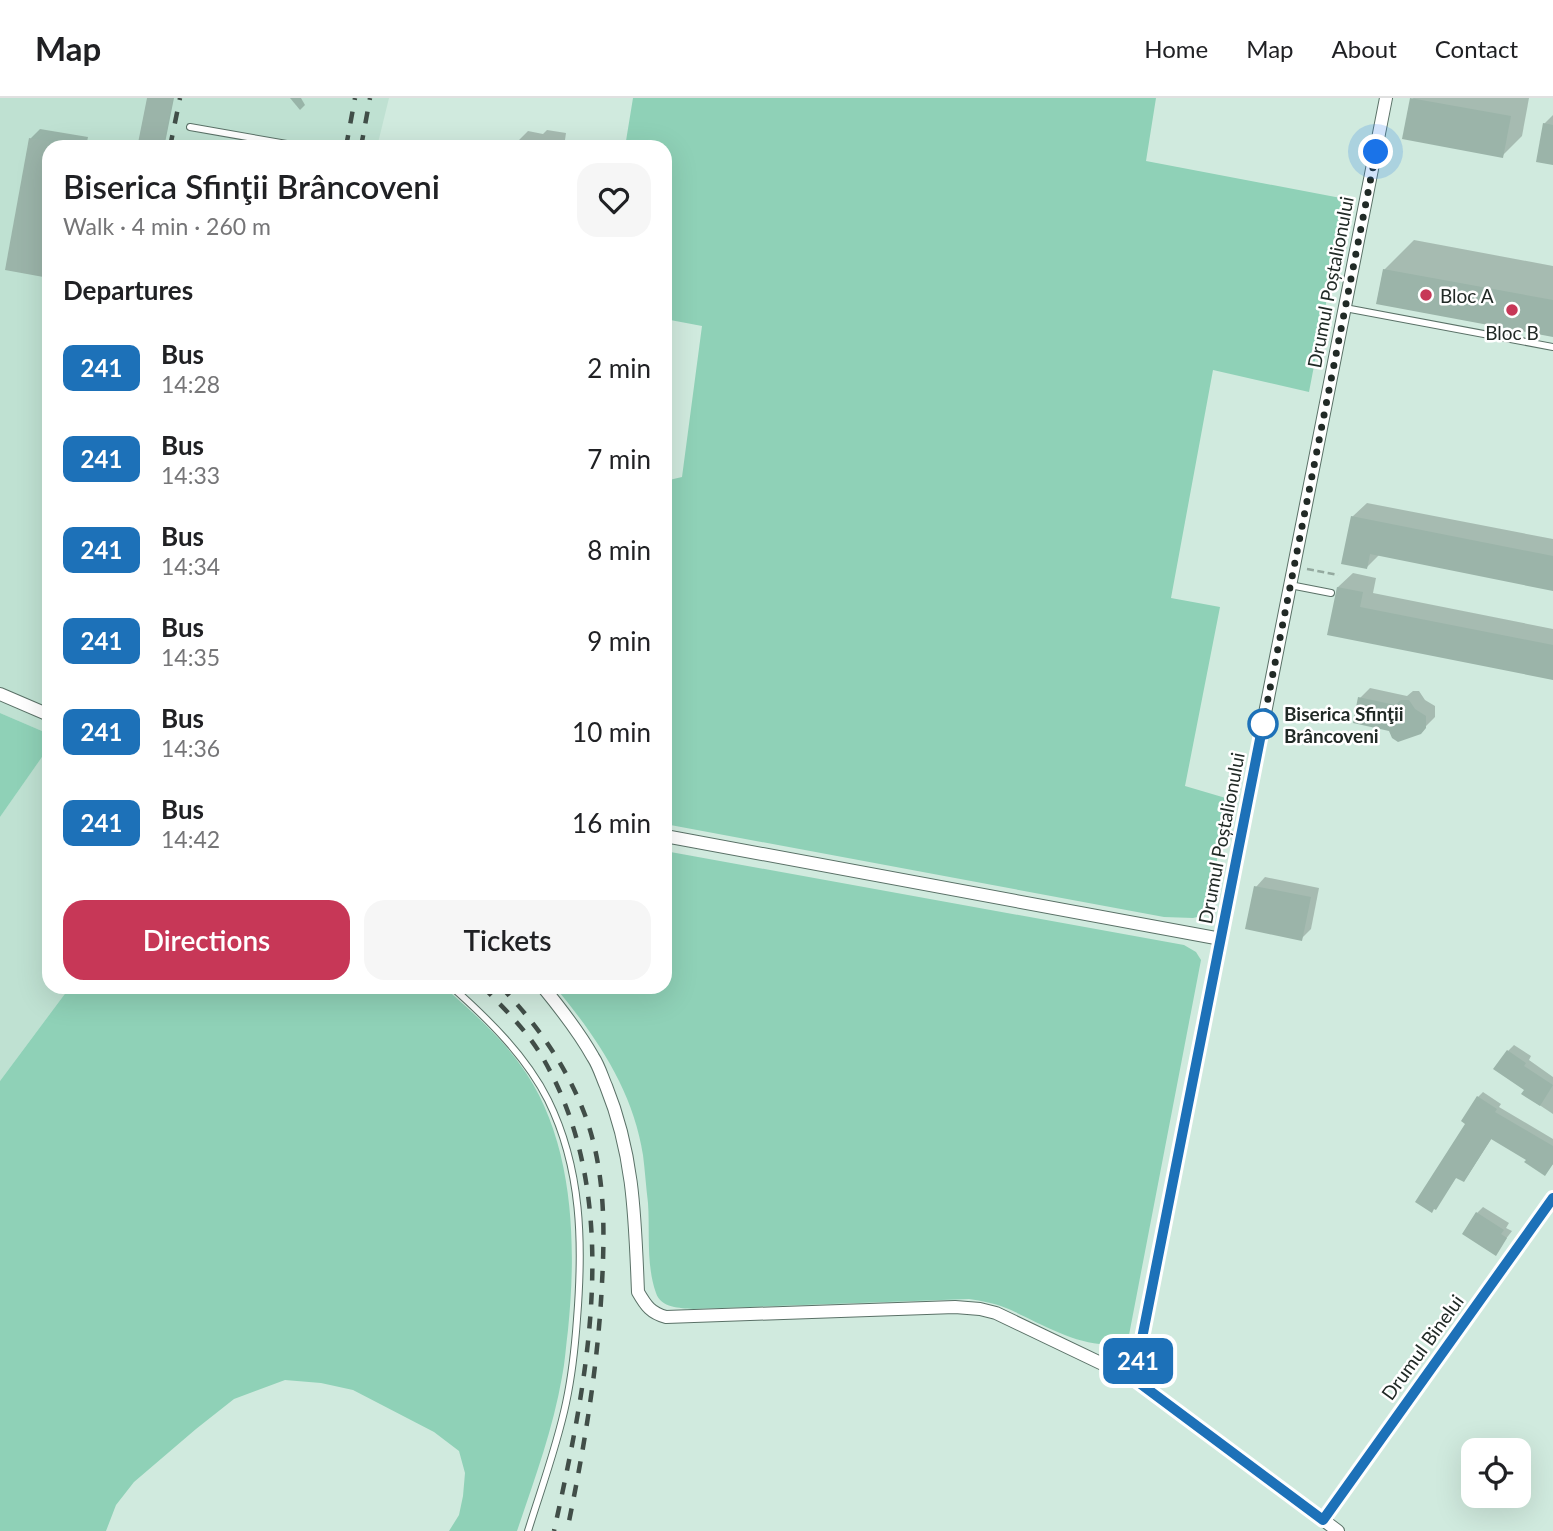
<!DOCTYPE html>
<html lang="en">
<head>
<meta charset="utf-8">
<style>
	:root { --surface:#fff; --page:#f6f6f6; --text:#202124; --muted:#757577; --line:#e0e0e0; --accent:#c73757 }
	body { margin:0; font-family:Lato,sans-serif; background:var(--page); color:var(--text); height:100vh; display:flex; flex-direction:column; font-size:26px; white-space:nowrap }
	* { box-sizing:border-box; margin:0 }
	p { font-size:23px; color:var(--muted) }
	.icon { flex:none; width:38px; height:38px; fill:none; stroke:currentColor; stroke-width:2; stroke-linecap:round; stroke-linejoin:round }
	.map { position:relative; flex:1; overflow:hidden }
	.sheet { position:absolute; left:42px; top:42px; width:630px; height:854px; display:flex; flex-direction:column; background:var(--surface); border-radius:21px; box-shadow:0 7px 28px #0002 }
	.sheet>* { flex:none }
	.badge { padding:0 14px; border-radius:10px; font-size:24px; line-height:46px }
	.controls { position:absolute; left:1461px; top:1340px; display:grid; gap:14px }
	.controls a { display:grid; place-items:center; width:70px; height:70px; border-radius:14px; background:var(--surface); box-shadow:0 7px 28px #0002; font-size:35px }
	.you { position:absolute; width:35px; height:35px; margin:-18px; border:5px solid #fff; border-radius:50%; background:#1a73e8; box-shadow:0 0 0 10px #1a73e833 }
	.map>.badge { position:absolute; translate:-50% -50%; box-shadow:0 0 0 4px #fff }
	h2 { padding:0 21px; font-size:26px; line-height:63px }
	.round { display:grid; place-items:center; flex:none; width:74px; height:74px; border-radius:21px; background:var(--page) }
	.headline { display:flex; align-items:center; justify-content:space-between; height:119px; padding:0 21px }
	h1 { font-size:33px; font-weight:600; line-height:52px }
	.action { display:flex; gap:14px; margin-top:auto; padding:14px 21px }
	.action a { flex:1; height:80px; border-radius:21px; background:var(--accent); color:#fff; font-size:28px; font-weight:600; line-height:80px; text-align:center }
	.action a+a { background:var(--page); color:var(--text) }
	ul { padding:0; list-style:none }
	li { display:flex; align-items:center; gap:21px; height:91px; padding:0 21px }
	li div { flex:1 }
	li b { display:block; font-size:26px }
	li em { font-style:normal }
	li .badge { min-width:77px; font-weight:700; text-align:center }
	header { display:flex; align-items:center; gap:42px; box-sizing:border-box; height:98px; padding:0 35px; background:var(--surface); border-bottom:2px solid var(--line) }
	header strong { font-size:33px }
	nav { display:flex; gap:38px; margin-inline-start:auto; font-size:24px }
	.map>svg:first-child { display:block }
	.built { fill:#bfe1d2 }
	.green { fill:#8fd1b7 }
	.shadow { fill:#0003 }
	.building { fill:#9bb4a9 }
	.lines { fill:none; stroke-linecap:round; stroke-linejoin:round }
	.service-casing { stroke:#5a7167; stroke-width:8 }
	.minor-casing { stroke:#5a7167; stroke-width:14 }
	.path { stroke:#94a99f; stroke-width:2.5; stroke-dasharray:7 3.5; stroke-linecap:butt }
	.service { stroke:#fff; stroke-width:6 }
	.minor { stroke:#fff; stroke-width:12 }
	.rail { stroke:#414e48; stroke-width:4.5; stroke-dasharray:12 12; stroke-linecap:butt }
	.line-casing { stroke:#fff; stroke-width:16 }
	.line { stroke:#1d71b8; stroke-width:10 }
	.walk { stroke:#212a26; stroke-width:7; stroke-dasharray:0 12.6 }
	.poi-dot { fill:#c73757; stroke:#fff; stroke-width:2.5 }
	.stop-dot { fill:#fff; stroke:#1d71b8; stroke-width:3.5 }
	.labels { text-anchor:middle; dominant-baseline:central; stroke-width:5; stroke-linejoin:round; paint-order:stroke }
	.street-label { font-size:19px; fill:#212a26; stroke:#fff }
	.poi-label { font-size:19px; fill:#212a26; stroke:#fff; text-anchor:start }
	.stop-label { font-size:19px; font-weight:bold; fill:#212a26; stroke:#fff; text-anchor:start }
</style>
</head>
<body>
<header>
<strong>Map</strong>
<nav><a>Home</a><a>Map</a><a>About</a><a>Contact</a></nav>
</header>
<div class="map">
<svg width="1553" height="1433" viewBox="0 0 1553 1433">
	<rect width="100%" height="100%" fill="#d0eade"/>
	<g class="built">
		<path d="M 0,0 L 389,0 L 377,49 L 49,49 L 49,636 L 0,615 Z"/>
		<path d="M 49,649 L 49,889 L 70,889 L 0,983 L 0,719 Z"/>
	</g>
	<g class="green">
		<path d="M 633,0 L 1156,0 L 1146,63 L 1346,101 L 1309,294 L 1213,272 L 1171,500 L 1220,509 L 1185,688 L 1229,701 L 1206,817 L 1193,820 L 1164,819 L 665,726 L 665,383 L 682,379 L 702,228 L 665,221 L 665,49 L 625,49 Z"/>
		<path d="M 0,615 L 49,636 L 49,649 L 0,719 Z"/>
		<path d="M 665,753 L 1184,847 L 1196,854 L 1201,862 L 1129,1237 C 1103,1265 1034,1221 1006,1210 C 994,1205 982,1203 969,1201 L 693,1211 C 680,1210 661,1210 656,1195 C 646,1167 650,1134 648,1105 C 646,1089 645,1073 643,1057 C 633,992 596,938 555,889 L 665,889 Z"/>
		<path d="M 70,889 L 444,889 C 470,912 498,936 519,965 C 574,1038 577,1144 568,1232 C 566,1247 565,1264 562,1279 C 553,1331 534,1383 517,1433 L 449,1433 L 459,1417 L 463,1398 L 465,1375 L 459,1353 L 434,1334 L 353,1292 L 321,1285 L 285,1282 L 234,1301 L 196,1331 L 134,1384 L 116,1407 L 106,1433 L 0,1433 L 0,983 Z"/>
	</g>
	<g class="shadow">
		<path d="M 148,0 L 174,0 L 165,45 L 162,48 Z"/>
		<path d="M 290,0 L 301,0 L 305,7 L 300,12 Z"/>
		<path d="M 1412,0 L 1529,0 L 1522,38 L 1502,58 Z"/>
		<path d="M 1553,17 L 1553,65 L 1544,26 Z"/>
		<path d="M 40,31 L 88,39 L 86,49 L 49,49 L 49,179 L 31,40 Z"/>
		<path d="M 547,32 L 566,35 L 564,49 L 517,49 L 518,43 L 528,33 L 543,36 Z"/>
		<path d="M 1414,142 L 1553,168 L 1553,237 L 1384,172 Z"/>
		<path d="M 1367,405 L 1553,441 L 1553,491 L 1380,456 L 1366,470 L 1352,419 Z"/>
		<path d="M 1353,475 L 1376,480 L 1373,495 L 1553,531 L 1553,580 L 1329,536 L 1338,489 Z"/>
		<path d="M 1370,590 L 1407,598 L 1413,593 L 1419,593 L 1425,602 L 1435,608 L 1435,619 L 1420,634 L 1391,631 L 1360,600 Z"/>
		<path d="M 1265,779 L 1319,790 L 1311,831 L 1301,841 L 1256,789 Z"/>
		<path d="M 1514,947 L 1531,958 L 1529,962 L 1553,979 L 1553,1016 L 1523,996 L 1526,991 L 1508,953 Z"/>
		<path d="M 1483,994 L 1501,1006 L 1499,1009 L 1553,1041 L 1553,1066 L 1545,1075 L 1528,1061 L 1492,1040 L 1468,1077 L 1463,1082 L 1457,1078 L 1436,1110 L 1478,999 Z"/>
		<path d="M 1483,1109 L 1509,1125 L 1506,1130 L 1512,1133 L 1495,1155 L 1477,1115 Z"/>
	</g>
	<g class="building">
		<path d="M 147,0 L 173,0 L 163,49 L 138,45 Z"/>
		<path d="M 1410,0 L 1511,18 L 1503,60 L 1402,41 Z"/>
		<path d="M 1543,25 L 1553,27 L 1553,67 L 1536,64 Z"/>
		<path d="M 29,40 L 49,43 L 49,180 L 5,172 Z"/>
		<path d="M 1383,171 L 1553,202 L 1553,239 L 1376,206 Z"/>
		<path d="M 1351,418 L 1553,458 L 1553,493 L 1370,456 L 1367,471 L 1341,466 Z"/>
		<path d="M 1337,489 L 1363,494 L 1360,509 L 1553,547 L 1553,582 L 1327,537 Z"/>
		<path d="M 1358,599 L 1395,607 L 1401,602 L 1409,602 L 1415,611 L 1426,618 L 1426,630 L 1421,636 L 1398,644 L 1392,640 L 1389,633 L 1353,625 Z"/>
		<path d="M 1254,788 L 1311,799 L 1302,843 L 1245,831 Z"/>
		<path d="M 1507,952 L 1526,965 L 1524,968 L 1553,987 L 1540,1008 L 1521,996 L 1524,992 L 1493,971 Z"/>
		<path d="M 1477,998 L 1497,1011 L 1495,1014 L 1553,1048 L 1553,1066 L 1545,1078 L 1524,1064 L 1526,1062 L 1491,1041 L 1464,1084 L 1456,1080 L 1436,1112 L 1434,1111 L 1432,1115 L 1415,1104 L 1465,1026 L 1461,1023 Z"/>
		<path d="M 1476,1114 L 1504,1132 L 1501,1136 L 1507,1140 L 1496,1158 L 1462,1136 Z"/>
	</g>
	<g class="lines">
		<g class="service-casing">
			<g id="service">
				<path d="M 190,29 L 304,49"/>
				<path d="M 1345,210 L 1553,249"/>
				<path d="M 1290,487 L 1331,495"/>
				<path d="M 452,889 C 488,921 526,958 548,1002 C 582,1071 583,1146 577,1221 C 575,1249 572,1277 566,1305 C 557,1348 541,1391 528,1433"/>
			</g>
		</g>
		<g class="minor-casing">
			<g id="minor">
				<path d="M 0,596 L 49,617"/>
				<path d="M 665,738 L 1221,841"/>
				<path d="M 543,889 C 561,911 579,934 593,959 C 599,968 602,979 606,988 C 634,1057 635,1121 638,1194 C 646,1208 651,1215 666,1219 L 955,1209 L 980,1211 L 996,1215 L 1134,1281 L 1338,1433"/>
				<path d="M 1134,1281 L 1386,0"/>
				<path d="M 1323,1421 L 1553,1100"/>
			</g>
		</g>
		<path class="path" d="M 1307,471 L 1338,477"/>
		<use href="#service" class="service"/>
		<use href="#minor" class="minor"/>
		<g class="rail">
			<path d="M 170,49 L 180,0"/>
			<path d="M 346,49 L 355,0"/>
			<path d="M 361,49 L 370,0"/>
			<path d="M 483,889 C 505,911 529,935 544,962 C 625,1104 587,1283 554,1433"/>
			<path d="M 501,889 C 537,926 567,969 585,1017 C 605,1071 605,1129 602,1185 C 598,1269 584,1351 567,1433"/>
		</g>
	</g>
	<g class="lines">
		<g class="line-casing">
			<path id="line" d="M 1263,626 L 1134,1281 L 1323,1422 L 1553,1100"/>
		</g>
		<use href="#line" class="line"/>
		<path class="walk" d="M 1263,626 L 1376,54"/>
	</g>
	<g class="poi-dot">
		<circle cx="1426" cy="197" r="7"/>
		<circle cx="1512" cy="212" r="7"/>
	</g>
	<circle class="stop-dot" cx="1263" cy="626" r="14"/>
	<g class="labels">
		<g class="street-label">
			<text transform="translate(1330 184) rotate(-79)">Drumul Poștalionului</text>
			<text transform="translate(1221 740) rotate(-79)">Drumul Poștalionului</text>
			<text transform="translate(1422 1249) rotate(-54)">Drumul Binelui</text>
		</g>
		<g class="poi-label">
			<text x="1440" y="197">Bloc A</text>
			<text x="1512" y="234" text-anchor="middle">Bloc B</text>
		</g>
		<g class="stop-label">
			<text x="1284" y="615">Biserica Sfinţii<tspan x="1284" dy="22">Brâncoveni</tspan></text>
		</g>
	</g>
</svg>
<div class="controls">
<a><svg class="icon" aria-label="locate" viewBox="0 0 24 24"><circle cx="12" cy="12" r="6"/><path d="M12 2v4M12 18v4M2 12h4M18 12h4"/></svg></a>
</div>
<div class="you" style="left:1376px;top:54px"></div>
<b class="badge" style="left:1138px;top:1263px;background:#1d71b8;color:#fff">241</b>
<section class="sheet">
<div class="headline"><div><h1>Biserica Sfinţii Brâncoveni</h1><p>Walk · 4 min · 260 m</p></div><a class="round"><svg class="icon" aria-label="heart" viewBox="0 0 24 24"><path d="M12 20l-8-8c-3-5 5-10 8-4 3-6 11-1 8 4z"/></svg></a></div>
<h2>Departures</h2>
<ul>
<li><span class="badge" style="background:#1d71b8;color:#fff">241</span><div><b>Bus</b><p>14:28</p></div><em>2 min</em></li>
<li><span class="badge" style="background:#1d71b8;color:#fff">241</span><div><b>Bus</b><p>14:33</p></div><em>7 min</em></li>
<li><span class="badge" style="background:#1d71b8;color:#fff">241</span><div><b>Bus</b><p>14:34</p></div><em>8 min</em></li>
<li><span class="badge" style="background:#1d71b8;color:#fff">241</span><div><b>Bus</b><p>14:35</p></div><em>9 min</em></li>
<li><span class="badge" style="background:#1d71b8;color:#fff">241</span><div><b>Bus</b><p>14:36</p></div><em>10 min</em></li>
<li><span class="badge" style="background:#1d71b8;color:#fff">241</span><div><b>Bus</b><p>14:42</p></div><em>16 min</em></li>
</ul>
<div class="action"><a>Directions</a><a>Tickets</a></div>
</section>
</div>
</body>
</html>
